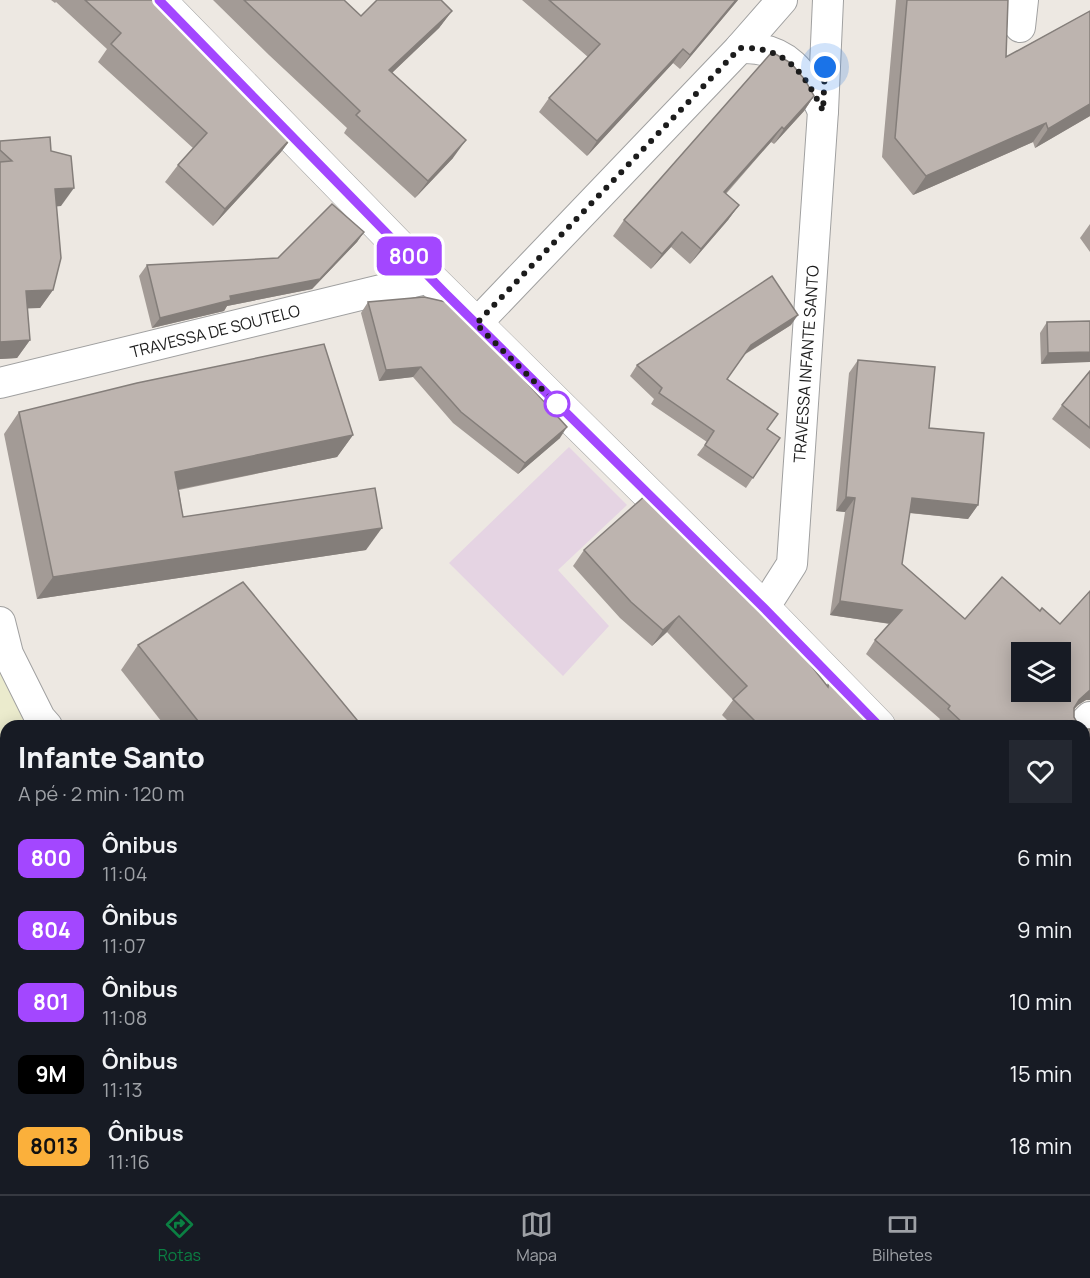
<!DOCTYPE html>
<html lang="pt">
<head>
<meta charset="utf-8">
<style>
	:root { --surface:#171b24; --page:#242831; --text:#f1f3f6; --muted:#9ea1a6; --line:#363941; --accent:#0b8043 }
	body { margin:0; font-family:Manrope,sans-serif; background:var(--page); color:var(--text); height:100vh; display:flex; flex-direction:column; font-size:22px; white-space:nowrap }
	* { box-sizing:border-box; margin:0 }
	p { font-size:20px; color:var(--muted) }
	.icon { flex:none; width:33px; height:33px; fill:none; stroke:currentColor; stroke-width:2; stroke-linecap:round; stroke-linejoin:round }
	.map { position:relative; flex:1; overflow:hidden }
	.drawer { position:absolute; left:0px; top:720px; width:1090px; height:474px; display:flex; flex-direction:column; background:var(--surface); border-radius:18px 18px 0 0; box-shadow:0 3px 15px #0003 }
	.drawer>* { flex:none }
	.badge { padding:0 12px; border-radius:9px; font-size:21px; line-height:39px }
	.buttons { position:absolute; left:1011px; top:642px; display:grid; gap:12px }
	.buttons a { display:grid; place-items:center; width:60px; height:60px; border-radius:0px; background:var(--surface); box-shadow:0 3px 15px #0003; font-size:30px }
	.you { position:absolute; width:30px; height:30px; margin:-15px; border:4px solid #fff; border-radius:50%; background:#1a73e8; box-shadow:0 0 0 9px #1a73e833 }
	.map>.badge { position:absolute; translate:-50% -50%; box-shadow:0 0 0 3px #fff }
	.round { display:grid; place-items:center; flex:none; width:63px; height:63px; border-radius:0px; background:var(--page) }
	.headline { display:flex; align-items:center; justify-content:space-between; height:102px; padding:0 18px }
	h1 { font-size:28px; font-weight:800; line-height:45px }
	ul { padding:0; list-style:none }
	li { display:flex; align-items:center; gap:18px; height:72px; padding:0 18px }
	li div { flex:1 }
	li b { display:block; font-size:22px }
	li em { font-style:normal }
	li .badge { min-width:66px; font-weight:700; text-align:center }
	.tab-bar { display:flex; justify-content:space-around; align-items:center; height:84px; border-top:2px solid var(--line); background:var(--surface); font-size:16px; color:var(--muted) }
	.tab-bar a { display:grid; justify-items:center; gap:3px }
	.tab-bar .current { color:var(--accent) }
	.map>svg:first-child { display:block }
	.industrial { fill:#e5d4e3 }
	.farmland { fill:#ebebcd }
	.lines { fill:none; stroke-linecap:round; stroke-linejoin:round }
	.minor-casing { stroke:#a0a0a0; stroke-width:32 }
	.tertiary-casing { stroke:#a0a0a0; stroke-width:34 }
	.minor { stroke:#fff; stroke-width:30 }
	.tertiary { stroke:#fff; stroke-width:33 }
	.wall { fill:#a39b96 }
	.shaded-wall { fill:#847e7a }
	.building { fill:#bdb4af; stroke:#847e7a; stroke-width:1.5; fill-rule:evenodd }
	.line-casing { stroke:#fff; stroke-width:14 }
	.line { stroke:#a347ff; stroke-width:9 }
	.walk { stroke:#1c1c1c; stroke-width:6; stroke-dasharray:0 10.8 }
	.stop-dot { fill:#fff; stroke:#a347ff; stroke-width:3 }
	.labels { text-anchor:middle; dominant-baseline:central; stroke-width:6; stroke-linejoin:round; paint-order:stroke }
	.street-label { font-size:16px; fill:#1c1c1c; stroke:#fff }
</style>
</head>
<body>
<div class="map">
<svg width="1090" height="1194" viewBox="0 0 1090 1194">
	<rect width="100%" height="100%" fill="#ede8e2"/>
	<path class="industrial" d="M 569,447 L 627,505 L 558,570 L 609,626 L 563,676 L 449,563 Z"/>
	<path class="farmland" d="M 0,633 L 65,726 L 6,726 L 6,1188 L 391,1188 L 395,1194 L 0,1194 Z"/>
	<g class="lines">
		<g class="minor-casing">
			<g id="minor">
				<path d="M 1020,27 L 1023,0"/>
				<path d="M 740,48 C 787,46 805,74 823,111"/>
				<path d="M 476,324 L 740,48 L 782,0"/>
				<path d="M 0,383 L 430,278"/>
				<path d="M 764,608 L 792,564 L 823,111 L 828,0"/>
				<path d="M 0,622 L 8,654 L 40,718 L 47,726"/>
				<path d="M 1081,726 L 1090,717"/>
				<path d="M 416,1188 L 420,1194"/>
				<path d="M 858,1188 L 864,1194"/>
				<path d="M 615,1194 L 620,1188"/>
			</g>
		</g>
		<g class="tertiary-casing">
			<g id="tertiary">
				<path d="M 159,0 L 430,278 L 764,608 L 879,726"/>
				<path d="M 1084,931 L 1090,936"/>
			</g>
		</g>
		<use href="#minor" class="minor"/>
		<use href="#tertiary" class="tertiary"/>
	</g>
	<g class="wall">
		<path d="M 51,0 L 153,0 L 294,135 L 281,152 L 213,226 L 165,182 L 178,165 L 193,148 L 98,62 L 107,49 L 56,2 L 55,3 Z"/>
		<path d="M 213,0 L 344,0 L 361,16 L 452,11 L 439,28 L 392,73 L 453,158 L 415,198 L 344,133 L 347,128 L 269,55 Z"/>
		<path d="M 522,0 L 738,0 L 680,69 L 673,63 L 587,156 L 539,112 L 549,98 L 588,57 Z"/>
		<path d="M 896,0 L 1008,0 L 1006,57 L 1090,11 L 1090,116 L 1035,148 L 1033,142 L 913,195 L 882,157 Z"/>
		<path d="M 814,96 L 804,111 L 774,144 L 771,142 L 726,194 L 739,205 L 728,220 L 690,264 L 671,247 L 651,269 L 613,236 L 624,220 Z"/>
		<path d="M 0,141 L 51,151 L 61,206 L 57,206 L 53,290 L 40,308 L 27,308 L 30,340 L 17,358 L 0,359 Z"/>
		<path d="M 1090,224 L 1090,252 L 1080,238 Z"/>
		<path d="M 364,232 L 357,242 L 312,289 L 227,306 L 224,311 L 152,328 L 139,276 L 147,265 L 278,258 Z"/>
		<path d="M 368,302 L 560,438 L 518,474 L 453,423 L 413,377 L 379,381 L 361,313 Z"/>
		<path d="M 1090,321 L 1041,364 L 1040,333 L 1047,322 Z"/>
		<path d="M 791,325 L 744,355 L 727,379 L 767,429 L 780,438 L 746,488 L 697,455 L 707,442 L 651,404 L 654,399 L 630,376 L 637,365 Z"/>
		<path d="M 858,360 L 929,428 L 978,505 L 968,519 L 909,513 L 902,564 L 965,619 L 1040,611 L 1060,624 L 1090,591 L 1090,700 L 1086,700 L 1078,705 L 1074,709 L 1074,717 L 1078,724 L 1082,726 L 942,726 L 938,722 L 940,719 L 866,654 L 875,640 L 890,624 L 830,615 L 845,512 L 836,511 L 849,373 Z"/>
		<path d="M 1090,371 L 1090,449 L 1052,419 L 1062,405 Z"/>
		<path d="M 19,412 L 353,435 L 337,457 L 179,490 L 183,517 L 366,550 L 37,599 L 4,434 Z"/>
		<path d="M 584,550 L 732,581 L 827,685 L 829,681 L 876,726 L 733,726 L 722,715 L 733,700 L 667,632 L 652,646 L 620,618 L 573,566 Z"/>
		<path d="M 138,645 L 362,726 L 165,726 L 121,670 Z"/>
		<path d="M 1084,727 L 1087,729 L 1090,729 L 1090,876 L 1084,870 Z"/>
		<path d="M 970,1188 L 1084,1188 L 1090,1194 L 976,1194 Z"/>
	</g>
	<g class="shaded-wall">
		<path d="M 736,0 L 738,0 L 680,69 L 690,55 Z"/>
		<path d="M 452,11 L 439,28 L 377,87 L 389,70 Z"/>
		<path d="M 683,49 L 673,63 L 587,156 L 597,141 Z"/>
		<path d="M 814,96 L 804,111 L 774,144 L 784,129 Z"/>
		<path d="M 1090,104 L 1090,116 L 1035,148 L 1048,129 Z"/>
		<path d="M 1046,123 L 1033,142 L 913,195 L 926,176 Z"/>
		<path d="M 782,127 L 771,142 L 713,207 L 724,192 Z"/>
		<path d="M 294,135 L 281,152 L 213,226 L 225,209 Z"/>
		<path d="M 466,140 L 453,158 L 415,198 L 428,181 Z"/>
		<path d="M 74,188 L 61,206 L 42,208 L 55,189 Z"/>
		<path d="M 739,205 L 728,220 L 690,264 L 701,249 Z"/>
		<path d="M 364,232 L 357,242 L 312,289 L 227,306 L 224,311 L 152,328 L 160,318 Z"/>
		<path d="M 682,232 L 671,247 L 651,269 L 662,254 Z"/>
		<path d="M 53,290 L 40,308 L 13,309 L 26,291 Z"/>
		<path d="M 798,315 L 791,325 L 743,355 L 751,345 Z"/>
		<path d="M 30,340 L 17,358 L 0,359 L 0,342 Z"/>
		<path d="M 1090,352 L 1090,362 L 1041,364 L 1048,353 Z"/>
		<path d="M 421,367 L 413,377 L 379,381 L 386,370 Z"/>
		<path d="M 567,427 L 560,438 L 518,474 L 525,463 Z"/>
		<path d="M 353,435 L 337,457 L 160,493 L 175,472 Z"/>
		<path d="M 846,497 L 855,498 L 845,512 L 836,511 Z"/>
		<path d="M 912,498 L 978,505 L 968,519 L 902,512 Z"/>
		<path d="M 382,528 L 366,550 L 37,599 L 53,577 Z"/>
		<path d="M 840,601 L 902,610 L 892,624 L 830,615 Z"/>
		<path d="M 679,616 L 667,632 L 652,646 L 663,630 Z"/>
		<path d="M 1090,690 L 1090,700 L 1086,700 L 1078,705 L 1069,714 L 1079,700 Z"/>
		<path d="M 336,1188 L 338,1188 L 333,1194 L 330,1194 Z"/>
	</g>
	<g class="building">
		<path d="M 85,0 L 153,0 L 243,83 L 294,135 L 225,209 L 178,165 L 207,133 L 111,44 L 121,33 Z"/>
		<path d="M 244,0 L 344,0 L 361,16 L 377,0 L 441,0 L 452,11 L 389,70 L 466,140 L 428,181 L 356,115 L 360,111 Z"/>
		<path d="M 549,0 L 736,0 L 690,55 L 683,49 L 597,141 L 549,98 L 600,44 Z"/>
		<path d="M 907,0 L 1008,0 L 1006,57 L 1090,11 L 1090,104 L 1048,129 L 1046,123 L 926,176 L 895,138 Z"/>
		<path d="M 772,52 L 791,63 L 805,80 L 814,96 L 784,129 L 782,127 L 724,192 L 739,205 L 701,249 L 682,232 L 662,254 L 624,220 Z"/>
		<path d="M 50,137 L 51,151 L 71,156 L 74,188 L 55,189 L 61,258 L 53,290 L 26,291 L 30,340 L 0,342 L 0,162 L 12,161 L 0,150 L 0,141 Z"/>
		<path d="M 332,204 L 364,232 L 320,279 L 230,296 L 231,300 L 160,318 L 147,265 L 278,258 Z"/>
		<path d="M 772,276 L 798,315 L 751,345 L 727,379 L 778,414 L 767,429 L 780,438 L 753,478 L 705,445 L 714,431 L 659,393 L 662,388 L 637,365 Z"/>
		<path d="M 424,297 L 446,302 L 519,374 L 567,427 L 525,463 L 461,412 L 421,367 L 386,370 L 368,302 Z"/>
		<path d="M 1090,321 L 1090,352 L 1048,353 L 1047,322 Z"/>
		<path d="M 324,344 L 353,435 L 175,472 L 183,517 L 375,488 L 382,528 L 53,577 L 19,412 L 137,383 Z"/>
		<path d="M 858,360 L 935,367 L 929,428 L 984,433 L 978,505 L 912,498 L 902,564 L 965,619 L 1002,577 L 1040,611 L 1042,608 L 1060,624 L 1090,591 L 1090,690 L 1079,700 L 1074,708 L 1074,717 L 1078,724 L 1082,726 L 966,726 L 948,709 L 950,706 L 875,640 L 902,610 L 840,601 L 855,498 L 846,497 ZM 1022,652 L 1060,652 L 1060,692 L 1022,692 Z"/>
		<path d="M 1090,371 L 1090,428 L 1062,405 Z"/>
		<path d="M 646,495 L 698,542 L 732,581 L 791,640 L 828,687 L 829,681 L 868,717 L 876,726 L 760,726 L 733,699 L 747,686 L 679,616 L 663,630 L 631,602 L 584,550 Z"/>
		<path d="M 243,582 L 362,726 L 202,726 L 138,645 Z"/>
		<path d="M 1084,727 L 1087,729 L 1090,729 L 1090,852 L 1084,846 Z"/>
		<path d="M 1084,1063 L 1090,1069 L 1090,1194 L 1018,1194 L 1012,1188 L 1084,1188 Z"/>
		<path d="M 189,1188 L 336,1188 L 330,1194 L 180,1194 Z"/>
		<path d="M 703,1188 L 802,1188 L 806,1194 L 697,1194 Z"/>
	</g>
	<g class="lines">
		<g class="line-casing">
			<path id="line" d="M 159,0 L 445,293 L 764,608 L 879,726"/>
		</g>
		<use href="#line" class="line"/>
		<path class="walk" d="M 557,404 L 476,324 L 740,48 C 786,46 805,74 823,111 L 825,67"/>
	</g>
	<circle class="stop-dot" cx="557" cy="404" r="12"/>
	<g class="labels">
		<g class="street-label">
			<text transform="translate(215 331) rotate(-14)">TRAVESSA DE SOUTELO</text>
			<text transform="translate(806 364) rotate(-86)">TRAVESSA INFANTE SANTO</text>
		</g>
	</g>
</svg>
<div class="buttons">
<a><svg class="icon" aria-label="layers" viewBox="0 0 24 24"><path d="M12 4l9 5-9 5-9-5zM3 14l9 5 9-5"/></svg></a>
</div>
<div class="you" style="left:825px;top:67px"></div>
<b class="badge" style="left:409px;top:256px;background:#a347ff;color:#fff">800</b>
<section class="drawer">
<div class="headline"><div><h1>Infante Santo</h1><p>A pé · 2 min · 120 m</p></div><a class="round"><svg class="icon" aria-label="heart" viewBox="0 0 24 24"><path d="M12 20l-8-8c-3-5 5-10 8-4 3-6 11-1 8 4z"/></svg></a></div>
<ul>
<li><span class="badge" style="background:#a347ff;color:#fff">800</span><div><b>Ônibus</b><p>11:04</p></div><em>6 min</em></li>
<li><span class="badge" style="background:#a347ff;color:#fff">804</span><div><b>Ônibus</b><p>11:07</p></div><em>9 min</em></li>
<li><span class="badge" style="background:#a347ff;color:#fff">801</span><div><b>Ônibus</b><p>11:08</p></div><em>10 min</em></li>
<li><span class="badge" style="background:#000;color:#fff">9M</span><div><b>Ônibus</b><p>11:13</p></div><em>15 min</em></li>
<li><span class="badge" style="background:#fbb03b;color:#111">8013</span><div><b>Ônibus</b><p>11:16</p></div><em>18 min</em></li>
</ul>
</section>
</div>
<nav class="tab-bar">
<a class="current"><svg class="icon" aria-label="directions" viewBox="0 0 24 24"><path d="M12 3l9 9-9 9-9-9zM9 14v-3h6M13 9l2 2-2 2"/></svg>Rotas</a>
<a><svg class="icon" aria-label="map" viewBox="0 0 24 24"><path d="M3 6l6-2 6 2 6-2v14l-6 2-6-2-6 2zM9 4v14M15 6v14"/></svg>Mapa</a>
<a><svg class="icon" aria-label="tickets" viewBox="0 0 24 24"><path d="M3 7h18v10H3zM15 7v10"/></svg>Bilhetes</a>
</nav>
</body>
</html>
